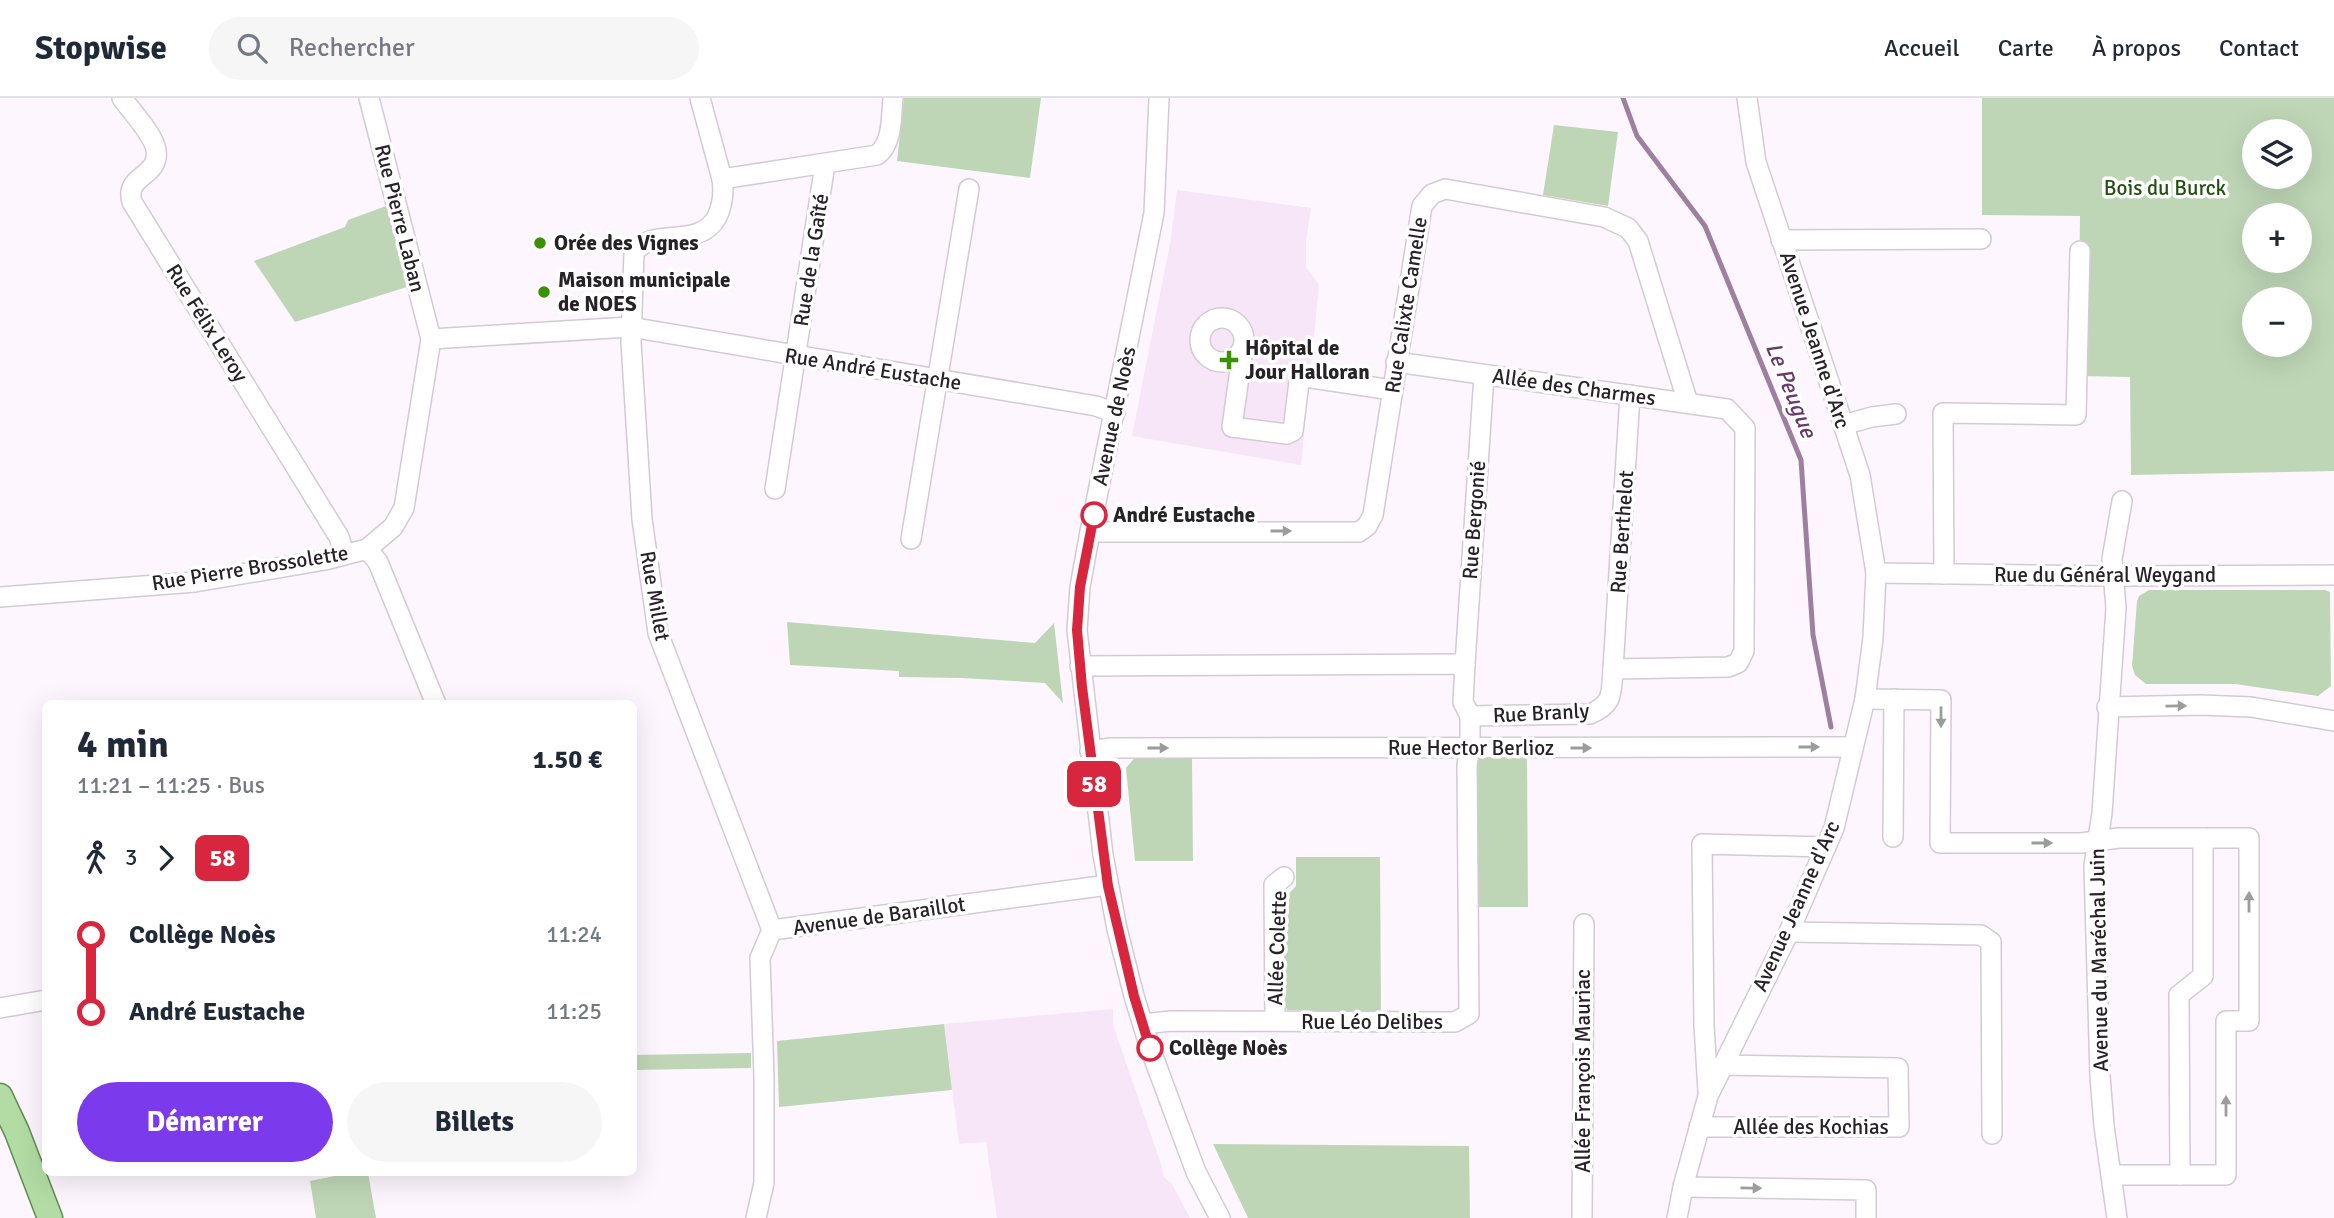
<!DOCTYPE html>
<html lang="fr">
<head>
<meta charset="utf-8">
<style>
	:root { --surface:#fff; --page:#f6f6f7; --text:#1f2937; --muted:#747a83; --line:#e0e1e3; --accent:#7c3aed }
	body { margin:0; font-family:Signika,sans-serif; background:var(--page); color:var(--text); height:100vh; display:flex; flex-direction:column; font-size:26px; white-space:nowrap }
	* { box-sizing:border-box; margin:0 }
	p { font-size:23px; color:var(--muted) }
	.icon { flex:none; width:38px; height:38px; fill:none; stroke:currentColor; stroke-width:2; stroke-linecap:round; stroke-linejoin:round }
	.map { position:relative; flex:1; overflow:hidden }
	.details { position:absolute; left:42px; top:602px; width:595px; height:476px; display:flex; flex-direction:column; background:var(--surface); border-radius:10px; box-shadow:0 7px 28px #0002 }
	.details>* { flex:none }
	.badge { padding:0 14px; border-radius:10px; font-size:24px; line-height:46px }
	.buttons { position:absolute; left:2242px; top:21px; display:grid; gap:14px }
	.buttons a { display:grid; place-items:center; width:70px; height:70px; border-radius:50%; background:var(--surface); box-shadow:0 7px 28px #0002; font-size:35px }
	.map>.badge { position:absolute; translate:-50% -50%; box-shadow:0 0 0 4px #fff }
	.legs { display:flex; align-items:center; gap:10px; height:77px; padding:0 35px; font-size:23px }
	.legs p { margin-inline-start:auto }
	.overview { display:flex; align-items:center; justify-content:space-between; height:119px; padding:0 35px }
	h1 { font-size:38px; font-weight:800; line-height:52px }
	.cta { display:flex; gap:14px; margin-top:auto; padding:14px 35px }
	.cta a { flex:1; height:80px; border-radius:42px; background:var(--accent); color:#fff; font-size:28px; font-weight:800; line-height:80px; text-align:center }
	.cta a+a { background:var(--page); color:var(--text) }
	ul { padding:0 35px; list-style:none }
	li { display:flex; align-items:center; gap:24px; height:77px; font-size:26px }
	li i { display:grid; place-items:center; width:10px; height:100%; margin:0 9px; background:currentColor }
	li i::after { content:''; width:18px; height:18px; margin:-9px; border:5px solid; border-radius:50%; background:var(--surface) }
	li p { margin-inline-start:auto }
	li:first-child i { background:linear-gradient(#0000 50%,currentColor 0) }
	li:last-child i { background:linear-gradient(currentColor 50%,#0000 0) }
	header { display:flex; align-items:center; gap:42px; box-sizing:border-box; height:98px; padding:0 35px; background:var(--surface); border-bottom:2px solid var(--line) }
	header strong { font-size:33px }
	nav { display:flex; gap:38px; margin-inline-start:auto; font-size:24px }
	.search { width:490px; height:63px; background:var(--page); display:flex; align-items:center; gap:18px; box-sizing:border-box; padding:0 24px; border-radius:38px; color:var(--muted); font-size:26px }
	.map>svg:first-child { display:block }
	.built { fill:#f6e6f7 }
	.green { fill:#bed6b6; fill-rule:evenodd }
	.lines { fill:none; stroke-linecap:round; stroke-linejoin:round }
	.stream { stroke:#9d80a0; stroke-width:5 }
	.minor-casing { stroke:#d4cad4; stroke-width:22 }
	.major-casing { stroke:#5f8c51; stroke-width:27 }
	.minor { stroke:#fff; stroke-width:19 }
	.major { stroke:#b2dca4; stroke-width:24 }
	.oneway { fill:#9d9c9d }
	.line-1-casing { stroke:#fff; stroke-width:16 }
	.line-1 { stroke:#d7263d; stroke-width:10 }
	.poi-dot { fill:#389203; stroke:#fff; stroke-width:2.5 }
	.stop-1-dot { fill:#fff; stroke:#d7263d; stroke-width:3.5 }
	.labels { text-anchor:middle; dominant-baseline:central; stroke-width:7; stroke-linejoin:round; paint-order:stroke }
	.park-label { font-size:21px; fill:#235011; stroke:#fff }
	.street-label { font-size:21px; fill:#262226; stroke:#fff }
	.poi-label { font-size:21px; font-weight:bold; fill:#262226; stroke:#fff; text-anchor:start }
	.stop-label { font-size:21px; font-weight:bold; fill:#262226; stroke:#fff; text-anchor:start }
	.water-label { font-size:23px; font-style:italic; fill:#69386e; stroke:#fff }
</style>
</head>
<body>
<header>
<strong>Stopwise</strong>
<div class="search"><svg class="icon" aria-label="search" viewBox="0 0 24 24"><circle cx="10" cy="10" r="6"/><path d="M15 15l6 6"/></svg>Rechercher</div>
<nav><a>Accueil</a><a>Carte</a><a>À propos</a><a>Contact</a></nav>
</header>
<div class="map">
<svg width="2334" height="1120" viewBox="0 0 2334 1120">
	<rect width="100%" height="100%" fill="#fef6ff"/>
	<g class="built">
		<path d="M 1177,92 L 1311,110 L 1306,143 L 1306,169 L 1319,187 L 1301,367 L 1132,338 L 1171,140 Z"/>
		<path d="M 1113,911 L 1113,927 L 1162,1069 L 1163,1078 L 1172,1086 L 1190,1120 L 997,1120 L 986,1044 L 959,1046 L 944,926 Z"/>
	</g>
	<g class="green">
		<path d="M 904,0 L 1041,0 L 1030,80 L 897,63 Z"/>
		<path d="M 1982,0 L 2334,0 L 2334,373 L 2131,377 L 2130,279 L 2078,278 L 2080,118 L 1982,117 ZM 2254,33 L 2300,33 L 2300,79 L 2254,79 ZM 2254,117 L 2300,117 L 2300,163 L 2254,163 ZM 2254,201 L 2300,201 L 2300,247 L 2254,247 Z"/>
		<path d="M 1554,27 L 1618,34 L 1608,108 L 1543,97 Z"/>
		<path d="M 386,108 L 407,189 L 295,224 L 254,163 L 345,129 L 348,122 Z"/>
		<path d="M 2149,492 L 2325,492 L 2330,494 L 2331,588 L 2318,598 L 2235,586 L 2146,586 L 2135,577 L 2132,568 L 2137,503 L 2139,498 Z"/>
		<path d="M 787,524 L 1035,545 L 1054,525 L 1063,605 L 1045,585 L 962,580 L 899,579 L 899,573 L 790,567 Z"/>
		<path d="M 1137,657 L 1192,657 L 1193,763 L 1135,763 L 1126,670 Z"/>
		<path d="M 1527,657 L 1528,809 L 1476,809 L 1476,663 L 1478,658 Z"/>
		<path d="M 1296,759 L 1380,759 L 1381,915 L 1287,912 L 1282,900 L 1281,804 L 1296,788 Z"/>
		<path d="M 944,926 L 952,992 L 779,1009 L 777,943 Z"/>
		<path d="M 751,955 L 751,970 L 634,972 L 634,957 Z"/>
		<path d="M 1213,1046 L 1469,1048 L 1470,1120 L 1248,1120 Z"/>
		<path d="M 345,1075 L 368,1075 L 376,1120 L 316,1120 L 310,1083 L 345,1076 Z"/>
	</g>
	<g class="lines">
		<path class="stream" d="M 1623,0 L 1637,38 L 1705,128 L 1801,362 L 1813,537 L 1831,629"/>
		<g class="minor-casing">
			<g id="minor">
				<path d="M 122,0 C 131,13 154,37 156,52 C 160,80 124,76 132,104 L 339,439 L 344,455"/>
				<path d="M 369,0 L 431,241"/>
				<path d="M 700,0 L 722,81"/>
				<path d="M 1159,0 L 1154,115 L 1090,434 L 1080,489 L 1077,532 L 1103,757 L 1117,831 L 1134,898 L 1150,950 L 1196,1074 L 1220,1120"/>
				<path d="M 1781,142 L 1981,141"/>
				<circle cx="1222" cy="242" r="22"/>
				<path d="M 1243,250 L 1232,329 L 1287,336 L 1293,333 L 1299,284 L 1305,279 L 1392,292"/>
				<path d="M 1843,327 L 1872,319 L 1896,316"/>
				<path d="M 775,391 L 825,66"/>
				<path d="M 1090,434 L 1359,434 L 1367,428 L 1373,417 L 1422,108 L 1432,96 L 1445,91 L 1604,119 L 1628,130 L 1638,143 L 1688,305"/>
				<path d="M 911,441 L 969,91"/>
				<path d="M 367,451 L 378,464 L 436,606"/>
				<path d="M 1876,475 L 2113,478 L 2334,477"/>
				<path d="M 1944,476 L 1943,315 L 2076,317 L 2080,153"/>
				<path d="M 0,499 L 195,484 L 325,462 L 367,451 L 393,429 L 404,410 L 431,241 L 630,229 L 1096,308 L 1115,315"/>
				<path d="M 1465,566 L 1484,277"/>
				<path d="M 1080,568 L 1465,566 L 1463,604 L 1470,618 L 1590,616 C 1614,606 1611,595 1613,571 L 1728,569 L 1738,565 L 1744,553 L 1745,330 L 1727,311 L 1396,264"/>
				<path d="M 1613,571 L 1630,297"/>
				<path d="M 1865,601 L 1941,602 L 1940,745 L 2081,745 L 2119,740 L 2249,740 L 2249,923 L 2226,923 L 2226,1077 L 2112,1077"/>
				<path d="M 2107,609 L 2201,607 L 2251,609 L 2334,623"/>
				<path d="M 1090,653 L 1111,650 L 1853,649"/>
				<path d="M 1893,739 L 1894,601"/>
				<path d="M 772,832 L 658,535 L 642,421 L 631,244 L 634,155 C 652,127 698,153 717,119 C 723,106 724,94 722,81 L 877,57 C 893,45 891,19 893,0"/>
				<path d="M 1789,834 L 1981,837 L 1991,844 L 1992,1036"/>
				<path d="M 0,910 L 46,902"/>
				<path d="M 1275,923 L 1274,787 L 1284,779"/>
				<path d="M 1143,926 L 1171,923 L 1455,924 L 1469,916 L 1467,667 L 1470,650 L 1470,618"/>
				<path d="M 1708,993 L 1704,927 L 1702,746 L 1826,749"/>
				<path d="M 1699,1029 L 1899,1029 L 1898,970 L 1722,967"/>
				<path d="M 2180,1077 L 2179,897 L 2203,878 L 2203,740"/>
				<path d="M 1683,1089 L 1866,1092 L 1866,1120"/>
				<path d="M 756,1120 L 764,1085 L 764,979 L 760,860 L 772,832 L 1108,787"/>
				<path d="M 1582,1120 L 1584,826"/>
				<path d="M 1677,1120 L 1683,1089 L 1708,998 L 1789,834 L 1834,730 L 1865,601 L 1873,540 L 1876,475 L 1860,377 L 1756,64 L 1747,0"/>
				<path d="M 2117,1120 L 2104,1028 L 2100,978 L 2094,768 L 2102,715 L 2116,510 L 2112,461 L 2122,403"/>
			</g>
		</g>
		<g class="major-casing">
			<path id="major" d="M 0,998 L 17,1034 L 50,1120"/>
		</g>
		<use href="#minor" class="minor"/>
		<use href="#major" class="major"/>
	</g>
	<defs><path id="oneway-solid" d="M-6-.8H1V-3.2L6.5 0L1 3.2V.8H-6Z" transform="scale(1.75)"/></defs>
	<g class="oneway">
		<use href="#oneway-solid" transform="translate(1281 433)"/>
		<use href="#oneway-solid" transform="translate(2176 608) rotate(-1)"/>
		<use href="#oneway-solid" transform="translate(1941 619) rotate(90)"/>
		<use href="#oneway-solid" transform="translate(1809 649)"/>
		<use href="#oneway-solid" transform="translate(1158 650)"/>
		<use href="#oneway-solid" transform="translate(1581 650)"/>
		<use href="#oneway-solid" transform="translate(2042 745)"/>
		<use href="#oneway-solid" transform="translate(2249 804) rotate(-90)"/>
		<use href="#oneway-solid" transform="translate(2226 1008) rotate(-90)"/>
		<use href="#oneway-solid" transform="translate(1751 1090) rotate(1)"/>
	</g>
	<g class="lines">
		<g class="line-1-casing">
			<path id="line-1" d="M 1094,417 L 1080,489 L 1077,532 L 1082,589 L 1108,788 L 1134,898 L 1150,950"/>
		</g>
		<use href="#line-1" class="line-1"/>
	</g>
	<g class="poi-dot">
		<circle cx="540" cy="145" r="7"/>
		<circle cx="544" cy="194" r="7"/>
		<path d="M1225.5 251.5h7v7h7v7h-7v7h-7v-7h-7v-7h7z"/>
	</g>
	<g class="stop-1-dot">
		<circle cx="1094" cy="417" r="12"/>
		<circle cx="1150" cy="950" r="12"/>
	</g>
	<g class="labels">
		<g class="park-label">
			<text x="2165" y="90">Bois du Burck</text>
		</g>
		<g class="street-label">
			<text transform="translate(400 120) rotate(76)">Rue Pierre Laban</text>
			<text transform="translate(811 162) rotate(-81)">Rue de la Gaîté</text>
			<text transform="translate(1406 207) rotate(-81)">Rue Calixte Camelle</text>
			<text transform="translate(207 225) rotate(58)">Rue Félix Leroy</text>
			<text transform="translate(1815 242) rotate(72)">Avenue Jeanne d'Arc</text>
			<text transform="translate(873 271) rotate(9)">Rue André Eustache</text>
			<text transform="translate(1574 289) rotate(8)">Allée des Charmes</text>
			<text transform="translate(1114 318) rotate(-78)">Avenue de Noès</text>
			<text transform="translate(1474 422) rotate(-86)">Rue Bergonié</text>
			<text transform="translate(1622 434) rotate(-86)">Rue Berthelot</text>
			<text transform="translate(250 470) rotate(-9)">Rue Pierre Brossolette</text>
			<text x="2105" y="477">Rue du Général Weygand</text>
			<text transform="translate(655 498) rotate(80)">Rue Millet</text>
			<text transform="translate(1541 615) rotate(-3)">Rue Branly</text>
			<text x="1471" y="650">Rue Hector Berlioz</text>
			<text transform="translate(1796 808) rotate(-66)">Avenue Jeanne d'Arc</text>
			<text transform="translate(879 818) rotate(-8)">Avenue de Baraillot</text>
			<text transform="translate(1277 850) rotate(-88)">Allée Colette</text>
			<text transform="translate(2099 862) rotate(-91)">Avenue du Maréchal Juin</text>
			<text x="1372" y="924">Rue Léo Delibes</text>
			<text transform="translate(1583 973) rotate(-90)">Allée François Mauriac</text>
			<text x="1811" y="1029">Allée des Kochias</text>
		</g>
		<g class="poi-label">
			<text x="554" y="145">Orée des Vignes</text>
			<text x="558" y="182">Maison municipale<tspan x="558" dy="24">de NOES</tspan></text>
			<text x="1245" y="250">Hôpital de<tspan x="1245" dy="24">Jour Halloran</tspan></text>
		</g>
		<g class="stop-label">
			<text x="1113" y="417">André Eustache</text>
			<text x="1169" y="950">Collège Noès</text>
		</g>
		<g class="water-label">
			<text transform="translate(1791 292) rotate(68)">Le Peugue</text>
		</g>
	</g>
</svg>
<div class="buttons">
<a><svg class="icon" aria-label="layers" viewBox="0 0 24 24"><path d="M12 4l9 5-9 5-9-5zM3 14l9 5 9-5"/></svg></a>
<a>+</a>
<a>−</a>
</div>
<b class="badge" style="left:1094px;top:686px;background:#d7263d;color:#fff">58</b>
<section class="details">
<div class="overview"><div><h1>4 min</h1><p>11:21 – 11:25 · Bus</p></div><b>1.50 €</b></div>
<div class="legs"><svg class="icon" aria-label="walk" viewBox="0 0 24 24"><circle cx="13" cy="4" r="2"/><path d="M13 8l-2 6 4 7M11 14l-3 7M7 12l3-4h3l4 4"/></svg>3<svg class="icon" aria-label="forward" viewBox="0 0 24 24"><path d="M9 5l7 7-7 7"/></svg><b class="badge" style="background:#d7263d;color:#fff">58</b></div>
<ul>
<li><i style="color:#d7263d"></i><b>Collège Noès</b><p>11:24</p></li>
<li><i style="color:#d7263d"></i><b>André Eustache</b><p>11:25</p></li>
</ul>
<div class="cta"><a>Démarrer</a><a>Billets</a></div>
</section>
</div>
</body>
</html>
